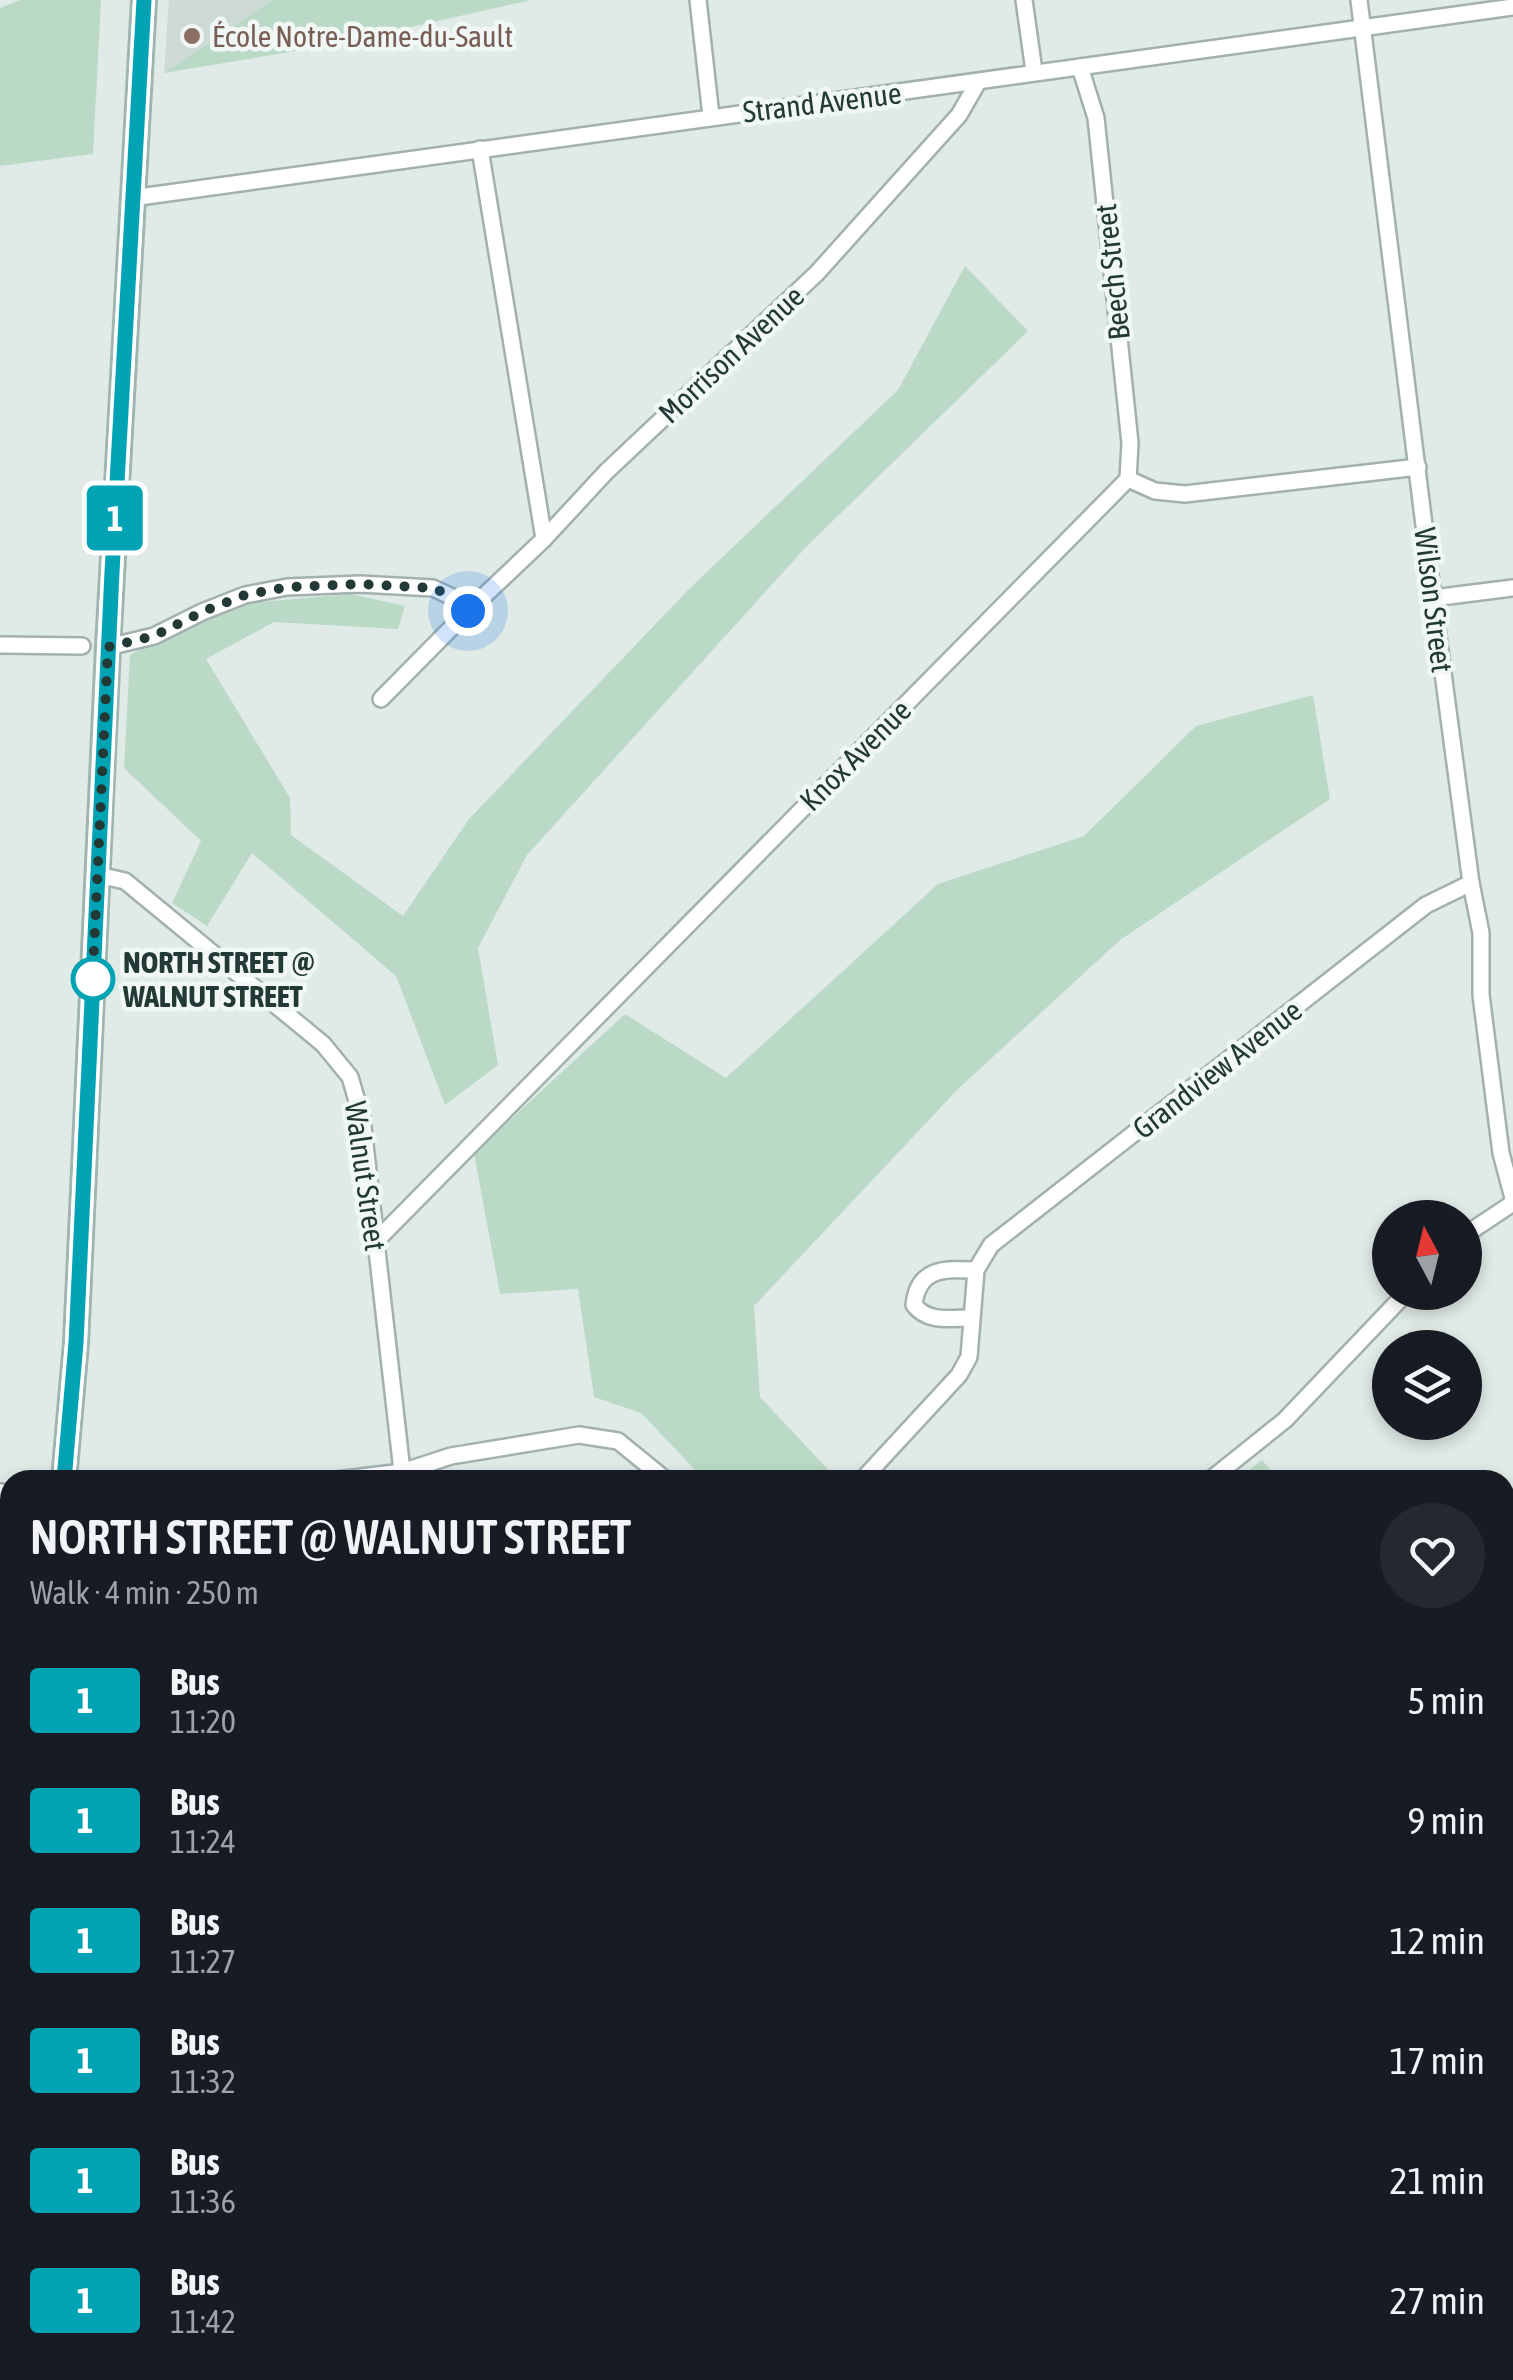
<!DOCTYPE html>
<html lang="en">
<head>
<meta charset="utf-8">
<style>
	:root { --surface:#171b24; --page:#242831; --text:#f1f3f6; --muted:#9ea1a6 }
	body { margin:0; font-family:"Asap Condensed",sans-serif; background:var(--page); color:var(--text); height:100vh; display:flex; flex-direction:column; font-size:38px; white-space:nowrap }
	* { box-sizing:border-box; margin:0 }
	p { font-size:32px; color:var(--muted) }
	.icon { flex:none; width:55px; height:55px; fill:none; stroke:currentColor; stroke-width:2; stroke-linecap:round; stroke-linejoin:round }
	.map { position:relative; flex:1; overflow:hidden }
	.drawer { position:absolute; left:0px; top:1470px; width:1515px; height:910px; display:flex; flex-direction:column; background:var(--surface); border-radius:30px 30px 0 0; box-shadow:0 5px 15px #0003 }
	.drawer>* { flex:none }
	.badge { padding:0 20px; border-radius:8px; font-size:35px; line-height:65px }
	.needle { width:65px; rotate:353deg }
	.buttons { position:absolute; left:1372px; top:1200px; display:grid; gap:20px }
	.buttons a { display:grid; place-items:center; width:110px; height:110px; border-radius:50%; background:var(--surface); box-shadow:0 5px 15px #0003; font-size:50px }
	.you { position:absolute; width:50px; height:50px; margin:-25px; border:8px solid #fff; border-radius:50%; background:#1a73e8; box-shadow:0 0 0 15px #1a73e833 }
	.map>.badge { position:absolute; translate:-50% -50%; box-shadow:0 0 0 5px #fff }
	.round { display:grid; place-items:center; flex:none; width:105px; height:105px; border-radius:52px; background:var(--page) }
	.summary { display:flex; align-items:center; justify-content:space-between; height:170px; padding:0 30px }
	h1 { font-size:48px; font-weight:600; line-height:75px }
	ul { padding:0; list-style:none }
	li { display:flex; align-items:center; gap:30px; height:120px; padding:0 30px }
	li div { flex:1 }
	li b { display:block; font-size:38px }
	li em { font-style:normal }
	li .badge { min-width:110px; font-weight:700; text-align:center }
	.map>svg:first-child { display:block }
	.built { fill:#cedad6 }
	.green { fill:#badac7 }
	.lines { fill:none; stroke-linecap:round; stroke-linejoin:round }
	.lane-casing { stroke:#a3b1ae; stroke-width:12 }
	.street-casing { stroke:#a3b1ae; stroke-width:20 }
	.secondary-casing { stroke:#a0b5b0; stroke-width:28 }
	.lane { stroke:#fff; stroke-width:8 }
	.street { stroke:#fff; stroke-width:15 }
	.secondary { stroke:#fff; stroke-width:22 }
	.line-casing { stroke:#fff; stroke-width:22 }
	.line { stroke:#00a3b4; stroke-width:15 }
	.walk { stroke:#223936; stroke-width:10; stroke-dasharray:0 18 }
	.education-dot { fill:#8d6e63; stroke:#f0f7f4; stroke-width:4 }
	.stop-dot { fill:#fff; stroke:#00a3b4; stroke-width:5 }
	.labels { text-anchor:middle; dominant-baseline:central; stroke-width:9; stroke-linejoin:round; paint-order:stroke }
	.education-label { font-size:30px; fill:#785e54; stroke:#f0f7f4; text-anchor:start }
	.street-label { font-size:30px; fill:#223936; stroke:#f0f7f4 }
	.stop-label { font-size:30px; font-weight:bold; fill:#223936; stroke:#f0f7f4; text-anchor:start }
</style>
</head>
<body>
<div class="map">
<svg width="1513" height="2380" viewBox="0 0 1513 2380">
	<rect width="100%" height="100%" fill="#e0eae7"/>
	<path class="built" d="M 169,0 L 272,0 L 164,73 Z"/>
	<g class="green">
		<path d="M 20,0 L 101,0 L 93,154 L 0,166 L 0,8 Z"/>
		<path d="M 272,0 L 531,0 L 326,46 L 164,73 Z"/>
		<path d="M 965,266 L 1028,331 L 806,547 L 527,855 L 478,948 L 498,1065 L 445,1105 L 396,976 L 252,853 L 207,926 L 172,903 L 201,841 L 124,768 L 130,655 L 224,605 L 351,594 L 405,606 L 398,629 L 274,622 L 206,659 L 290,798 L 291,835 L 403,916 L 469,819 L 690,588 L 898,390 Z"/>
		<path d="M 1313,695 L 1330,799 L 1120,940 L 957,1090 L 754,1306 L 760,1397 L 838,1480 L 705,1480 L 641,1413 L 594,1397 L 578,1289 L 500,1294 L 474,1153 L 625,1014 L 726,1078 L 938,884 L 1084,836 L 1196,726 Z"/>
		<path d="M 1262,1460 L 1279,1480 L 1236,1480 Z"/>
		<path d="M 0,1512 L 10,1513 L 10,1848 L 0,1848 Z"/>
		<path d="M 1513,2105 L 1513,2162 L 1505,2165 L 1505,2106 Z"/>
	</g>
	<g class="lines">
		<g class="lane-casing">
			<path id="lane" d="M 0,1878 L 10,1878"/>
		</g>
		<g class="street-casing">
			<g id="street">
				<path d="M 698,0 L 711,116"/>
				<path d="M 1024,0 L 1034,71"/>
				<path d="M 1359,0 L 1433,598 L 1471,883 L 1481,933 L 1481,995 L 1501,1153 L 1513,1198"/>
				<path d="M 1080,67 L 1096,118 L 1130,443 L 1128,479"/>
				<path d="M 480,149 L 544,539"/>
				<path d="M 132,198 L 1513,7"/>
				<path d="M 1128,479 L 1155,491 L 1185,494 L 1418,467"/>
				<path d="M 1433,598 L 1513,588"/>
				<path d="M 0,645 L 82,646"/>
				<path d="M 108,647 L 154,636 L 202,612 L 245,595 L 287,587 L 360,584 L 433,588 L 450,596 L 468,611"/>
				<path d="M 381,699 L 468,611 L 544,539 L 606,472 L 817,273 L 959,115 L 978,82"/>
				<path d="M 98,875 L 125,881 L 323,1044 L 350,1077 L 362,1118 L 403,1480"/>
				<path d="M 1465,1235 L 1513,1203"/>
				<path d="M 376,1241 L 1128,479"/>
				<path d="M 971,1318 C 950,1318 928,1323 914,1305 C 918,1267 945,1269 976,1270"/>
				<path d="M 337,1480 L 402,1472 L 451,1456 L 579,1435 L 618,1441 L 666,1480"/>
				<path d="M 862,1480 L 959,1375 L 969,1357 L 976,1270 L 991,1245 L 1426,905 L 1471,883"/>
				<path d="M 1210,1480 L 1285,1420 L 1407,1292"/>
				<path d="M 0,1492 L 10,1493"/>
				<path d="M 1505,1557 L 1513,1556"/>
				<path d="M 0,2281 L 10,2281"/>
				<path d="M 224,2370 L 225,2380"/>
				<path d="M 518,2370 L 519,2380"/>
				<path d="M 807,2370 L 808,2380"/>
				<path d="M 1085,2370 L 1086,2380"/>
				<path d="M 1262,2370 L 1267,2380"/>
			</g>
		</g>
		<g class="secondary-casing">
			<g id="secondary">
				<path d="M 64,1480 L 76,1343 L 108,647 L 144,0"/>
				<path d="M 27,2380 L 27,2370"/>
			</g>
		</g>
		<use href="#lane" class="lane"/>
		<use href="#street" class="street"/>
		<use href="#secondary" class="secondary"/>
	</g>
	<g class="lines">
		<g class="line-casing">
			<path id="line" d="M 64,1480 L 76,1343 L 112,572 L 144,0"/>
		</g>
		<use href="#line" class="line"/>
		<path class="walk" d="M 93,979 L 92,992 L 108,647 L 154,636 L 202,612 L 245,595 L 288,587 L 360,584 L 434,588 L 450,596 L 468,611"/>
	</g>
	<circle class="education-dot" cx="192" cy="36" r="10"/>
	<circle class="stop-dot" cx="93" cy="979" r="20"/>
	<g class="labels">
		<g class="education-label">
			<text x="212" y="36">École Notre-Dame-du-Sault</text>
		</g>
		<g class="street-label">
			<text transform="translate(822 102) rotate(-7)">Strand Avenue</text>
			<text transform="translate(1112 272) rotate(-96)">Beech Street</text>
			<text transform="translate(731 354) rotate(-43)">Morrison Avenue</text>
			<text transform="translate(1434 600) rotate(83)">Wilson Street</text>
			<text transform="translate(855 755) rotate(-45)">Knox Avenue</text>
			<text transform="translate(1217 1069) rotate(-38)">Grandview Avenue</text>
			<text transform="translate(366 1176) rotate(82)">Walnut Street</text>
		</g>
		<g class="stop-label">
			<text x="123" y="962">NORTH STREET @<tspan x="123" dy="34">WALNUT STREET</tspan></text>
		</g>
	</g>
</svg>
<div class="buttons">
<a><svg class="needle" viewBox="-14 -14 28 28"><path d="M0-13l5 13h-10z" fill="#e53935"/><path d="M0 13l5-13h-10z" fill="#9ea1a6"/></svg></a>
<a><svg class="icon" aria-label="layers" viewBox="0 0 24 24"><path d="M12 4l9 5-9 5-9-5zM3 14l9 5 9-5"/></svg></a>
</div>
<div class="you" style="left:468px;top:611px"></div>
<b class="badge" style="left:115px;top:518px;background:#00a3b4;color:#fff">1</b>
<section class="drawer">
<div class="summary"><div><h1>NORTH STREET @ WALNUT STREET</h1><p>Walk · 4 min · 250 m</p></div><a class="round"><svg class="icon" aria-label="heart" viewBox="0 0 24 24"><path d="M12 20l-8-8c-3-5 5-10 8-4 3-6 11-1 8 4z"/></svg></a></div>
<ul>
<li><span class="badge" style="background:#00a3b4;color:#fff">1</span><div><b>Bus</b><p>11:20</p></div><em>5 min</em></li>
<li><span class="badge" style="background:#00a3b4;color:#fff">1</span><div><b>Bus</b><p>11:24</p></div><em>9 min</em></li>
<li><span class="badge" style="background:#00a3b4;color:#fff">1</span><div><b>Bus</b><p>11:27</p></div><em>12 min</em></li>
<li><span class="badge" style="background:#00a3b4;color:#fff">1</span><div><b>Bus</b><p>11:32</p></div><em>17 min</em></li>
<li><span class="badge" style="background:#00a3b4;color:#fff">1</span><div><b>Bus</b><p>11:36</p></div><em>21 min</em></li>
<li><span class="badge" style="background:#00a3b4;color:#fff">1</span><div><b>Bus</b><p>11:42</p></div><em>27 min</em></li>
</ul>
</section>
</div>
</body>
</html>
